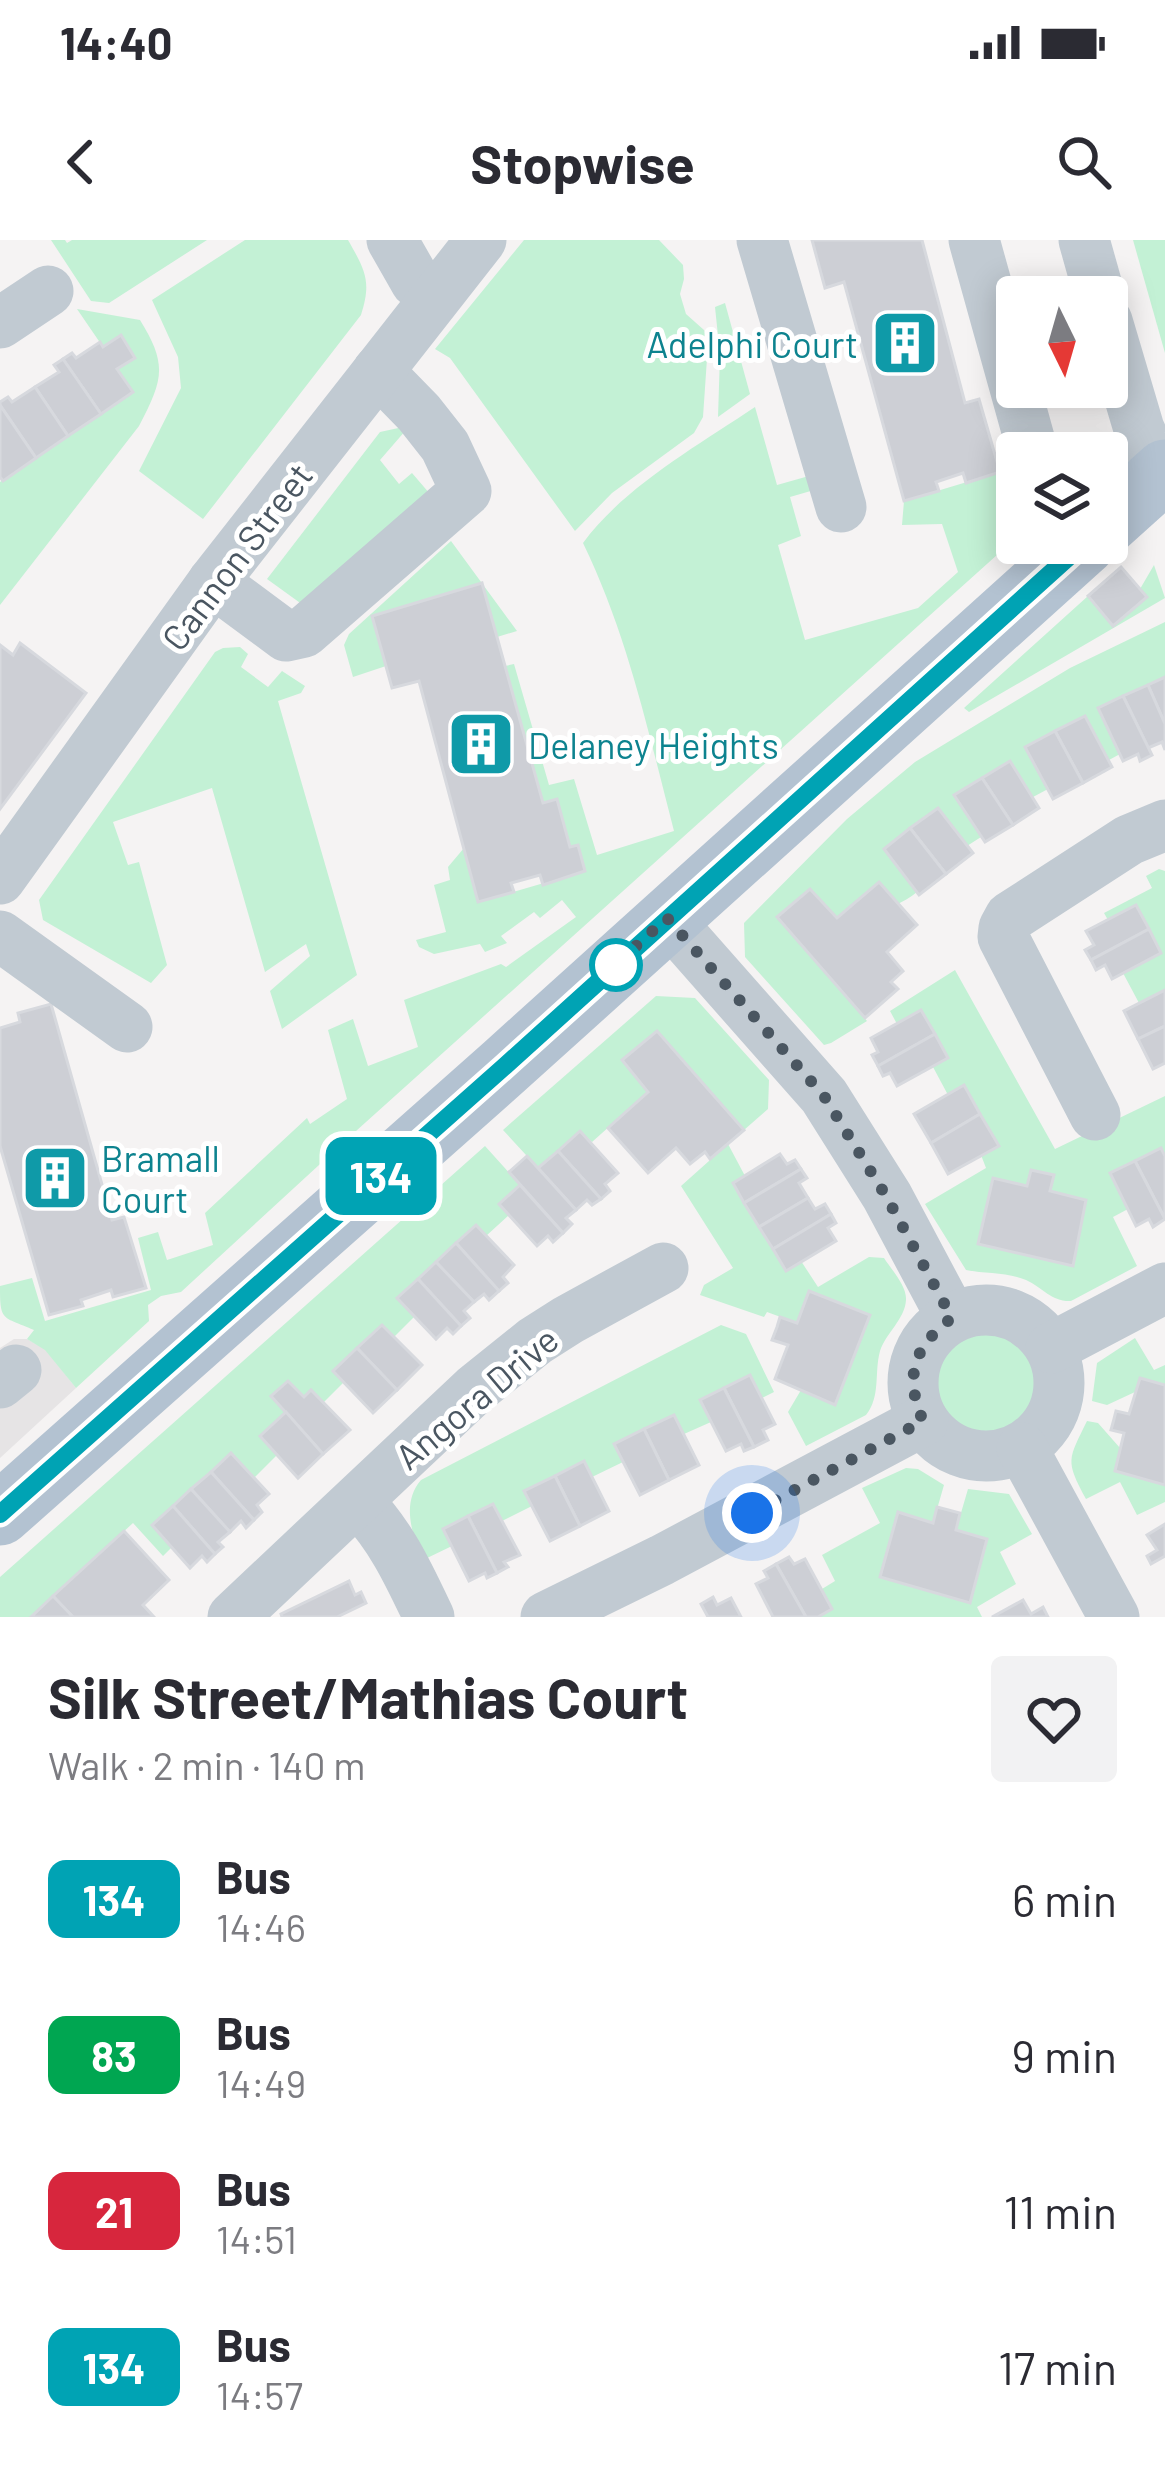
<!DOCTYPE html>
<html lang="en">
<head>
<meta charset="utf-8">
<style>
	:root { --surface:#fff; --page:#f2f2f3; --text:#2b2b33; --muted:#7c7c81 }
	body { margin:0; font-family:Barlow,sans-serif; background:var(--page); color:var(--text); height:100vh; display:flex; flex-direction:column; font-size:45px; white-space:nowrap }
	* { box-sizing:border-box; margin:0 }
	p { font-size:39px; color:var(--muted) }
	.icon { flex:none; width:66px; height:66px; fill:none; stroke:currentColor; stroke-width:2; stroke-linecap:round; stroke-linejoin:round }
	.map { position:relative; height:1377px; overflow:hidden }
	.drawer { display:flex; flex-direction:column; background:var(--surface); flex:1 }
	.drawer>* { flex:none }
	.badge { padding:0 24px; border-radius:18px; font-size:42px; line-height:78px }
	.needle { width:78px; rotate:175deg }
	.controls { position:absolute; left:996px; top:36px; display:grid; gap:24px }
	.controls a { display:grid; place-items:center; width:132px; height:132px; border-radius:12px; background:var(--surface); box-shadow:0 6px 30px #0003; font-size:60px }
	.you { position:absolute; width:60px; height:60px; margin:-30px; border:9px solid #fff; border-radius:50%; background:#1a73e8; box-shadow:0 0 0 18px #1a73e833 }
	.map>.badge { position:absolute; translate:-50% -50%; box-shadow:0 0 0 6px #fff }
	.round { display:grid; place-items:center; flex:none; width:126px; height:126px; border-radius:12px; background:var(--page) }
	.summary { display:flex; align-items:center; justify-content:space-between; height:204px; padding:0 48px }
	h1 { font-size:57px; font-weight:700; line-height:90px }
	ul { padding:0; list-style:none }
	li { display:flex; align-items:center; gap:36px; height:156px; padding:0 48px }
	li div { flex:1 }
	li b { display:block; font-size:45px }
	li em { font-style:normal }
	li .badge { min-width:132px; font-weight:700; text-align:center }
	.status { display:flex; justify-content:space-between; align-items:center; height:84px; padding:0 60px; background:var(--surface); direction:ltr }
	.status svg { height:33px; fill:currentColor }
	header { display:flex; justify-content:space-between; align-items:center; height:156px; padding:0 48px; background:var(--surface); font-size:54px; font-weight:700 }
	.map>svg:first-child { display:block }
	.education { fill:#e6e4e5 }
	.green { fill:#c3f1d5; fill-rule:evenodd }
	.building { fill:#cdcfd5; stroke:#d7d9de; stroke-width:3 }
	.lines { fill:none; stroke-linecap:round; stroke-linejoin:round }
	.minor { stroke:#c1cad2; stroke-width:51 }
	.major { stroke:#b3c2d1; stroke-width:63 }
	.line-casing { stroke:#fff; stroke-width:27 }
	.line { stroke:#00a3b4; stroke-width:18 }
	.walk { stroke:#4a5661; stroke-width:12; stroke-dasharray:0 21.6 }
	.stop-dot { fill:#fff; stroke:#00a3b4; stroke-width:6 }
	.labels { text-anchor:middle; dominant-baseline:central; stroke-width:10; stroke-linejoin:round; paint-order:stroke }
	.culture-label { font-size:36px; fill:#0d838f; stroke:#fff; text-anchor:start }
	.street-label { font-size:36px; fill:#4a5661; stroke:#fff }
</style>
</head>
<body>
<div class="status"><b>14:40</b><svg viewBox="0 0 49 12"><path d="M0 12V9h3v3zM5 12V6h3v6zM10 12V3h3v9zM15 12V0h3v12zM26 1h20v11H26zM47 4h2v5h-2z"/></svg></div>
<header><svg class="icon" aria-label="back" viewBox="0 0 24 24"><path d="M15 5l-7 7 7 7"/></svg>Stopwise<svg class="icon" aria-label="search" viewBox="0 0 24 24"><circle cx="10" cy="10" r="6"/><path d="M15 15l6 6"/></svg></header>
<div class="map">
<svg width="1165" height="1377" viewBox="0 0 1165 1377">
	<rect width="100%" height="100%" fill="#f5f3f3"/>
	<path class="education" d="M 14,1099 L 27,1099 L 45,1109 L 76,1148 L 0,1218 L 0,1108 Z"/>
	<g class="green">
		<path d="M 51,0 L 65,0 L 67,3 L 72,0 L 207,0 L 109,63 L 91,61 Z"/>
		<path d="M 245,0 L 348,0 C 365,30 372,41 361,75 L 203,279 L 139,231 L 181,148 L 178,117 L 152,60 Z"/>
		<path d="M 524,0 L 659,0 L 683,25 L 684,39 L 680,54 L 686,74 L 704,90 L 708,104 L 703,177 L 694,193 L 612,253 L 575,291 L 450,118 L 435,109 Z"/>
		<path d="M 1133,0 L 1165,0 L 1165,113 Z"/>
		<path d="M 725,63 L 750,154 L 718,177 L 720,115 L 715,67 Z"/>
		<path d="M 77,69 L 140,80 C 168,125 163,140 139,186 L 0,365 L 0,242 L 133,152 L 117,129 L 134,118 L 120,96 L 103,107 Z"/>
		<path d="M 755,167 L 777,245 L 816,234 L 821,248 L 790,257 L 801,296 L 778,305 L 805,400 L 918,368 L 958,332 L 942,284 L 902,285 L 904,261 L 1000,232 L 1004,247 L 1017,244 L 1017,297 L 356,891 L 181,1052 L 161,1056 L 148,1065 L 149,1081 L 76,1148 L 45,1110 L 27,1099 L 34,1090 C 2,1076 0,1082 0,1046 L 32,1038 L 45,1081 L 151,1050 L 138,998 L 158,992 L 167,1020 L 213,1005 L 205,973 L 307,878 L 310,884 L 347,859 L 328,790 L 353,779 L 368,826 L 418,807 L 404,760 L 501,724 L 506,727 L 576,677 L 562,660 L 540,678 L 534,672 L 501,696 L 507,703 L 485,712 L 480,704 L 434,714 L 419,707 L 416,700 L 446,692 L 434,645 L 450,640 L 448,627 L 464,608 L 479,662 L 585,631 L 578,606 L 570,607 L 557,560 L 543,563 L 505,426 L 514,424 L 549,545 L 574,539 L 597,615 L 674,591 C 648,491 628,396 583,303 C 624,247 697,206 755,167 Z"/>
		<path d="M 403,187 L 406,190 L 380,220 L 399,244 L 412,233 L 430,254 L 303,365 L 267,339 L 380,192 Z"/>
		<path d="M 451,301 L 517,391 L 497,397 L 481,344 L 372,376 L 386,426 L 353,437 L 344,405 L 349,394 Z"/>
		<path d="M 1154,325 L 1165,358 L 969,472 L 964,468 L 1088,356 L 1114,385 L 1146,357 L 1140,349 Z"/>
		<path d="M 1165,382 L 1165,437 L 1098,468 L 1120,514 L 1109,520 L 1084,476 L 1025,507 L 1048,549 L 1033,557 L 1010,521 L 954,555 L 981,597 L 967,606 L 937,568 L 884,608 L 917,652 C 880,682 824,678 778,677 L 867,781 L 831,803 L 824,805 L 745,717 L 744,683 L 847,579 L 915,522 L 1070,428 Z"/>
		<path d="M 240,407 L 248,414 L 241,427 L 268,447 L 282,431 L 305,446 L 301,453 L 278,461 L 357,735 L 282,789 L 270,751 L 310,716 L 306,704 L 265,732 L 212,548 L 113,582 L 128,625 L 139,622 L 167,725 L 151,743 L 43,680 L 39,660 L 215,412 L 223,408 Z"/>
		<path d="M 1159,629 L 1165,631 L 1165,750 L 1139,763 L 1123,733 L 1161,713 L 1137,666 L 1108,680 L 1104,673 L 1152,648 L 1146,636 Z"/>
		<path d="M 955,730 L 1055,909 L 1165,856 L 1165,916 L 1128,969 L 1113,977 L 1137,1026 L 1071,1061 C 1052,1062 1043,1048 1026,1040 C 1007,1032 986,1034 966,1030 L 925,964 L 986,928 L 981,915 L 998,905 L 964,846 L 948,855 L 933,827 L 947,817 L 922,771 L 897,784 L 890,771 ZM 1031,930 L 1053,935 L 1050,951 L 1086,960 L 1072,1026 L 979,1004 L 993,939 L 1027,946 Z"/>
		<path d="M 656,756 L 695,758 L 769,840 L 768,869 L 744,890 L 657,791 L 622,820 L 648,852 L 592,902 L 580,891 L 538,928 L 503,890 Z"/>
		<path d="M 728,904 L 745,936 L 733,943 L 786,1030 L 801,1021 L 818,1047 L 869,1017 L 884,1018 C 891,1029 907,1046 906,1060 C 905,1079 886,1093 880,1111 C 874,1133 881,1156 866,1175 L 806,1206 L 788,1172 L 801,1150 L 835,1165 L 870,1075 L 810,1051 L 797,1083 L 767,1072 L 764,1077 L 700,1055 L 704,1045 L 733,1028 L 681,946 Z"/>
		<path d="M 485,906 L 520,945 L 499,964 L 509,975 L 486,996 L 476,985 L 415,1076 L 394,1097 L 382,1086 L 333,1130 L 344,1142 L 323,1163 L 312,1151 L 260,1196 L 277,1215 L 254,1238 L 230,1214 L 152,1284 L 172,1307 L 163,1316 L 133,1283 L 31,1377 L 0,1377 L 0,1337 Z"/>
		<path d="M 721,1085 L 746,1094 L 774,1152 L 762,1158 L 749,1136 L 700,1160 L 711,1182 L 684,1194 L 674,1175 L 614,1204 L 623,1222 L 592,1237 L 584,1221 L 525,1251 L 532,1266 L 502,1281 L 468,1276 L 444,1289 L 452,1306 L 423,1320 C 412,1295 401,1263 421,1240 Z"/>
		<circle cx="986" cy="1143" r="57"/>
		<path d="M 1135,1098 L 1154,1130 L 1165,1125 L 1165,1145 L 1140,1138 L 1135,1152 L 1107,1165 L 1092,1161 L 1097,1123 Z"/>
		<path d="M 1087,1181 L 1098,1183 L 1120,1208 L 1115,1231 L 1165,1245 L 1165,1262 L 1137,1275 L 1120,1242 L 1086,1259 C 1065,1220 1068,1220 1087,1181 Z"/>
		<path d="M 906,1228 L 918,1229 L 944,1245 L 933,1283 L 898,1273 L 881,1337 L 970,1362 L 987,1300 L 956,1290 L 968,1249 L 1009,1254 L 1032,1294 L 1000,1312 L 1016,1344 L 977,1367 L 982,1377 L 818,1377 L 832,1369 L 822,1349 L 835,1341 L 822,1315 L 880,1283 L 862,1248 Z"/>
	</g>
	<g class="building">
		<path d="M 812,0 L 922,0 L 965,163 L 979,159 L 1000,232 L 966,243 L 963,233 L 936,242 L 939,251 L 904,261 L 844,42 L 825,48 Z"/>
		<path d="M 121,95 L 135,118 L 117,129 L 133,152 L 101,174 L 63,119 L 72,113 L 76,118 L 100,102 L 103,107 Z"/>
		<path d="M 63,119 L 101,174 L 68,196 L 35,147 L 59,132 L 54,125 Z"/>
		<path d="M 35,147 L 68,196 L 36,218 L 0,165 L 0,162 L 8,157 L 12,162 Z"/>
		<path d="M 0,165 L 36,218 L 3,241 L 0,237 Z"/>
		<path d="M 1121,327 L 1147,357 L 1113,386 L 1088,356 Z"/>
		<path d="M 482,343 L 543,563 L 557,559 L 570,607 L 578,605 L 585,631 L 543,645 L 540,635 L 511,643 L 514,652 L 478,662 L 419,441 L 392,448 L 372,376 Z"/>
		<path d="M 20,403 L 86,453 L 0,569 L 0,405 L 13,415 Z"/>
		<path d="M 1165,437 L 1165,484 L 1148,445 Z"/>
		<path d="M 1148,445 L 1165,484 L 1165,510 L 1162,502 L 1148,508 L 1123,456 Z"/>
		<path d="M 1123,456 L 1152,515 L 1140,521 L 1138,514 L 1123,521 L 1098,468 Z"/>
		<path d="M 1085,476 L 1112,527 L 1083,543 L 1055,491 Z"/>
		<path d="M 1055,491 L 1083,543 L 1053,559 L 1025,507 Z"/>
		<path d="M 1010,521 L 1039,568 L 1013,585 L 982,538 Z"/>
		<path d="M 982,538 L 1013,585 L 985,602 L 954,555 Z"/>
		<path d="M 938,568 L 973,613 L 946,634 L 910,588 Z"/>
		<path d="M 910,588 L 946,634 L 919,655 L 884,609 Z"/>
		<path d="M 879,642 L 917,685 L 887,712 L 903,731 L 891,742 L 898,749 L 865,778 L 777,677 L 810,649 L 837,678 Z"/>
		<path d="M 1136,665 L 1149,689 L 1091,720 L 1085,710 L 1094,705 L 1086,691 Z"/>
		<path d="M 1149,689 L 1161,713 L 1112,739 L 1105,725 L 1096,730 L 1091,720 Z"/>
		<path d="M 1165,750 L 1165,786 L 1138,799 L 1124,771 Z"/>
		<path d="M 51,764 L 112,980 L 124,977 L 146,1048 L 113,1057 L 111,1050 L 81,1060 L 83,1066 L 49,1075 L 0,906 L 0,788 L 20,782 L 18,773 Z"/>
		<path d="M 921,770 L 935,794 L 878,826 L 872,815 L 878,812 L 871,798 Z"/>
		<path d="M 1165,786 L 1165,823 L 1153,829 L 1138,799 Z"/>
		<path d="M 657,791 L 744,890 L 710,919 L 705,912 L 690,924 L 676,908 L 648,933 L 608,888 L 648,852 L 622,820 Z"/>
		<path d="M 935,794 L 948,818 L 897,846 L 890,833 L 883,836 L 878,826 Z"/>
		<path d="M 964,845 L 980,874 L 931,903 L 914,874 Z"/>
		<path d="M 980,874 L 999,906 L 948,934 L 931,903 Z"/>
		<path d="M 580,891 L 618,933 L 605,944 L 610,951 L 601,959 L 558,911 Z"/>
		<path d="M 1161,908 L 1165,916 L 1165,979 L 1135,921 Z"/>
		<path d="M 558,911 L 601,959 L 592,965 L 587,960 L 576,970 L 538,928 Z"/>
		<path d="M 780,914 L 787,924 L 795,920 L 801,929 L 744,963 L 733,943 Z"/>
		<path d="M 527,916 L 576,970 L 566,978 L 572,984 L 563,993 L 509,932 Z"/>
		<path d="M 1135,921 L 1165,979 L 1153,987 L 1149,979 L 1136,986 L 1110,933 Z"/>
		<path d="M 801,929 L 807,938 L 799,943 L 808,958 L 759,987 L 744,963 Z"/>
		<path d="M 1031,930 L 1054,935 L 1050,951 L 1086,960 L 1073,1026 L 978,1004 L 993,938 L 1027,946 Z"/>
		<path d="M 520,945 L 563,993 L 553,1002 L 548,996 L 537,1006 L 499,964 Z"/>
		<path d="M 808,958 L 815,969 L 825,964 L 831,974 L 773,1009 L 759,987 Z"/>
		<path d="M 831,974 L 836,983 L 828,988 L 836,1001 L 786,1031 L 773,1009 Z"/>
		<path d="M 476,985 L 514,1025 L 503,1037 L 508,1043 L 499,1051 L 456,1003 Z"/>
		<path d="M 456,1003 L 499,1051 L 489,1060 L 484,1054 L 474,1062 L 436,1022 Z"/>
		<path d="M 436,1022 L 474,1062 L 464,1071 L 470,1078 L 461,1086 L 418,1039 Z"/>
		<path d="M 418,1039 L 461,1086 L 453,1094 L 447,1088 L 436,1099 L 397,1058 Z"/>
		<path d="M 809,1051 L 870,1075 L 835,1165 L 775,1139 L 788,1105 L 772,1100 L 777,1087 L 780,1077 L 797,1083 Z"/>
		<path d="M 382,1085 L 422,1125 L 397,1150 L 357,1108 Z"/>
		<path d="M 357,1108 L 397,1150 L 373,1173 L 333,1131 Z"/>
		<path d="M 750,1135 L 775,1184 L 763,1190 L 768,1200 L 754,1207 L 724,1148 Z"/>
		<path d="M 1140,1138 L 1165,1145 L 1165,1245 L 1115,1231 L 1124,1193 L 1111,1190 L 1114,1179 L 1116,1171 L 1129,1174 Z"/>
		<path d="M 288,1141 L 304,1157 L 311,1150 L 350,1190 L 323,1214 L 271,1156 Z"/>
		<path d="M 724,1148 L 754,1207 L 744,1211 L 741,1204 L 726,1211 L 700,1160 Z"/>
		<path d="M 286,1172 L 323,1214 L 298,1238 L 260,1196 Z"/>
		<path d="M 674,1175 L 699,1225 L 669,1240 L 644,1189 Z"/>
		<path d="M 644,1189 L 669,1240 L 640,1255 L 614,1204 Z"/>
		<path d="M 231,1213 L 269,1254 L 257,1265 L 262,1272 L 254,1280 L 211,1232 Z"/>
		<path d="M 584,1221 L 609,1271 L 580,1286 L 555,1236 Z"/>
		<path d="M 211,1232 L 254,1280 L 246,1288 L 241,1281 L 230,1292 L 191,1249 Z"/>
		<path d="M 555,1236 L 580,1286 L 550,1301 L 524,1251 Z"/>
		<path d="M 191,1249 L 230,1292 L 218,1302 L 223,1307 L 215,1314 L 173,1266 Z"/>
		<path d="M 493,1264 L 520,1315 L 504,1322 L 508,1327 L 497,1333 L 468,1276 Z"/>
		<path d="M 173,1266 L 215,1314 L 207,1322 L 202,1316 L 190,1328 L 152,1285 Z"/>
		<path d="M 937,1267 L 960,1273 L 956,1290 L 987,1299 L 970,1363 L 880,1337 L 898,1272 L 933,1283 Z"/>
		<path d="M 468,1276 L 497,1333 L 487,1338 L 485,1333 L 469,1341 L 443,1289 Z"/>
		<path d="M 1165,1284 L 1165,1316 L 1151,1324 L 1147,1316 L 1157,1310 L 1147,1295 Z"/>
		<path d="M 124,1291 L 169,1340 L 143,1365 L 154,1377 L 73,1377 L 53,1356 Z"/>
		<path d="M 789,1317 L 794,1324 L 805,1319 L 832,1369 L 818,1377 L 806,1377 L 776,1324 Z"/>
		<path d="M 776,1324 L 806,1377 L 773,1377 L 756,1344 L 768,1338 L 764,1331 Z"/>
		<path d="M 349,1341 L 355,1355 L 361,1352 L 366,1363 L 337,1377 L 282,1377 L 281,1374 Z"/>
		<path d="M 53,1356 L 73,1377 L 31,1377 Z"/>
		<path d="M 713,1357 L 717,1365 L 731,1358 L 741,1377 L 708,1377 L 701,1364 Z"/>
		<path d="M 1023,1360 L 1031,1374 L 1043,1367 L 1048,1377 L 992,1377 Z"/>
	</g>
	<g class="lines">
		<g class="minor">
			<path d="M 392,0 L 416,42 L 435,57"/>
			<path d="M 762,0 L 841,267"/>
			<path d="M 974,0 L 1029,198"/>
			<path d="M 1084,0 L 1100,57"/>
			<path d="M 1107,81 L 1139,189 L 1145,202 L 1165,225"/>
			<path d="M 0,83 L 48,51"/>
			<path d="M 213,342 L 286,396 L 304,392 L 466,251 L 445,206 L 419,173 L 378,131"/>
			<path d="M 0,639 L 213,342 L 481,0"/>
			<path d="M 667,678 L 824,856 L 887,956 L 952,1078"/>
			<path d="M 0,696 L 127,787"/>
			<path d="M 1095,875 L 1003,697 L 1004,688 L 1010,677 L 1129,600 L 1165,585"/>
			<circle cx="986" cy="1143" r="73"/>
			<path d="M 1051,1108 L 1165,1048"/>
			<path d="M 0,1143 L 16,1130"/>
			<path d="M 1022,1208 L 1114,1377"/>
			<path d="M 358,1262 C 391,1295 409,1335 429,1377"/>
			<path d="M 233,1377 L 474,1150 L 535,1101 L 568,1080 L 663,1028"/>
			<path d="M 546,1377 L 662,1320 L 923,1181"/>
		</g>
		<g class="major">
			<path d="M 1107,283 L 1165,231"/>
			<path d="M 0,1274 L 505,826 L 1085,303"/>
		</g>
	</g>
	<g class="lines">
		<g class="line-casing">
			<path id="line" d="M 0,1274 L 505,826 L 1084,303"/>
		</g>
		<use href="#line" class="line"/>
		<path class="walk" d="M 616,725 L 602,737 L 667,678 L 824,856 L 886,956 L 952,1078 C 913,1107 904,1136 923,1181 L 752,1273"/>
	</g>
	<defs>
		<g id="building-square" transform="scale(3.45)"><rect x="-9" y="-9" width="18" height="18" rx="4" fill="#0f9aa8" stroke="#fff"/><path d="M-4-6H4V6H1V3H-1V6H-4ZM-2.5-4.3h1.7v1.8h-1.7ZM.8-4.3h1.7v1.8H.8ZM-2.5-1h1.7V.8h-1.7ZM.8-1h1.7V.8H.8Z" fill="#fff"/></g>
	</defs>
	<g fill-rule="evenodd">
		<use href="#building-square" x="905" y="103"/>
		<use href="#building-square" x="481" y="504"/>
		<use href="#building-square" x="55" y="938"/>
	</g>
	<circle class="stop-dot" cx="616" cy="725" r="24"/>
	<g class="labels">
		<g class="culture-label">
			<text x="858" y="103" text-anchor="end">Adelphi Court</text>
			<text x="528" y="504">Delaney Heights</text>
			<text x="101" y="917">Bramall<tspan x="101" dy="41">Court</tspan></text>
		</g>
		<g class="street-label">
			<text transform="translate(236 316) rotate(-53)">Cannon Street</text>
			<text transform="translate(476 1157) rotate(-40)">Angora Drive</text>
		</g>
	</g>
</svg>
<div class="controls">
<a><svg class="needle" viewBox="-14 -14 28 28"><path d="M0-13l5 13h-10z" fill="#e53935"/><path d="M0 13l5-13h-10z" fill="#7c7c81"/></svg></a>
<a><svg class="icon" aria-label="layers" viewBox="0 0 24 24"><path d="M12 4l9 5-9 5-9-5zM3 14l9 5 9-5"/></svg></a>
</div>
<div class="you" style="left:752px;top:1273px"></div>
<b class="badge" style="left:381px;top:936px;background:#00a3b4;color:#fff">134</b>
</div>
<section class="drawer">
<div class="summary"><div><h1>Silk Street/Mathias Court</h1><p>Walk · 2 min · 140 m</p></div><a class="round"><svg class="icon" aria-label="heart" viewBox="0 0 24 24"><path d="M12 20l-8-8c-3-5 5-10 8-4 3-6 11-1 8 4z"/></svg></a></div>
<ul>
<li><span class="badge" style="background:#00a3b4;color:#fff">134</span><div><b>Bus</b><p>14:46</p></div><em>6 min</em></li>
<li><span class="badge" style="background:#00a651;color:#fff">83</span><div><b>Bus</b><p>14:49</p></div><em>9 min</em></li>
<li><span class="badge" style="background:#d7263d;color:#fff">21</span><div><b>Bus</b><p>14:51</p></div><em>11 min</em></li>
<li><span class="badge" style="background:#00a3b4;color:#fff">134</span><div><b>Bus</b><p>14:57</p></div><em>17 min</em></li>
</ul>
</section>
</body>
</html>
